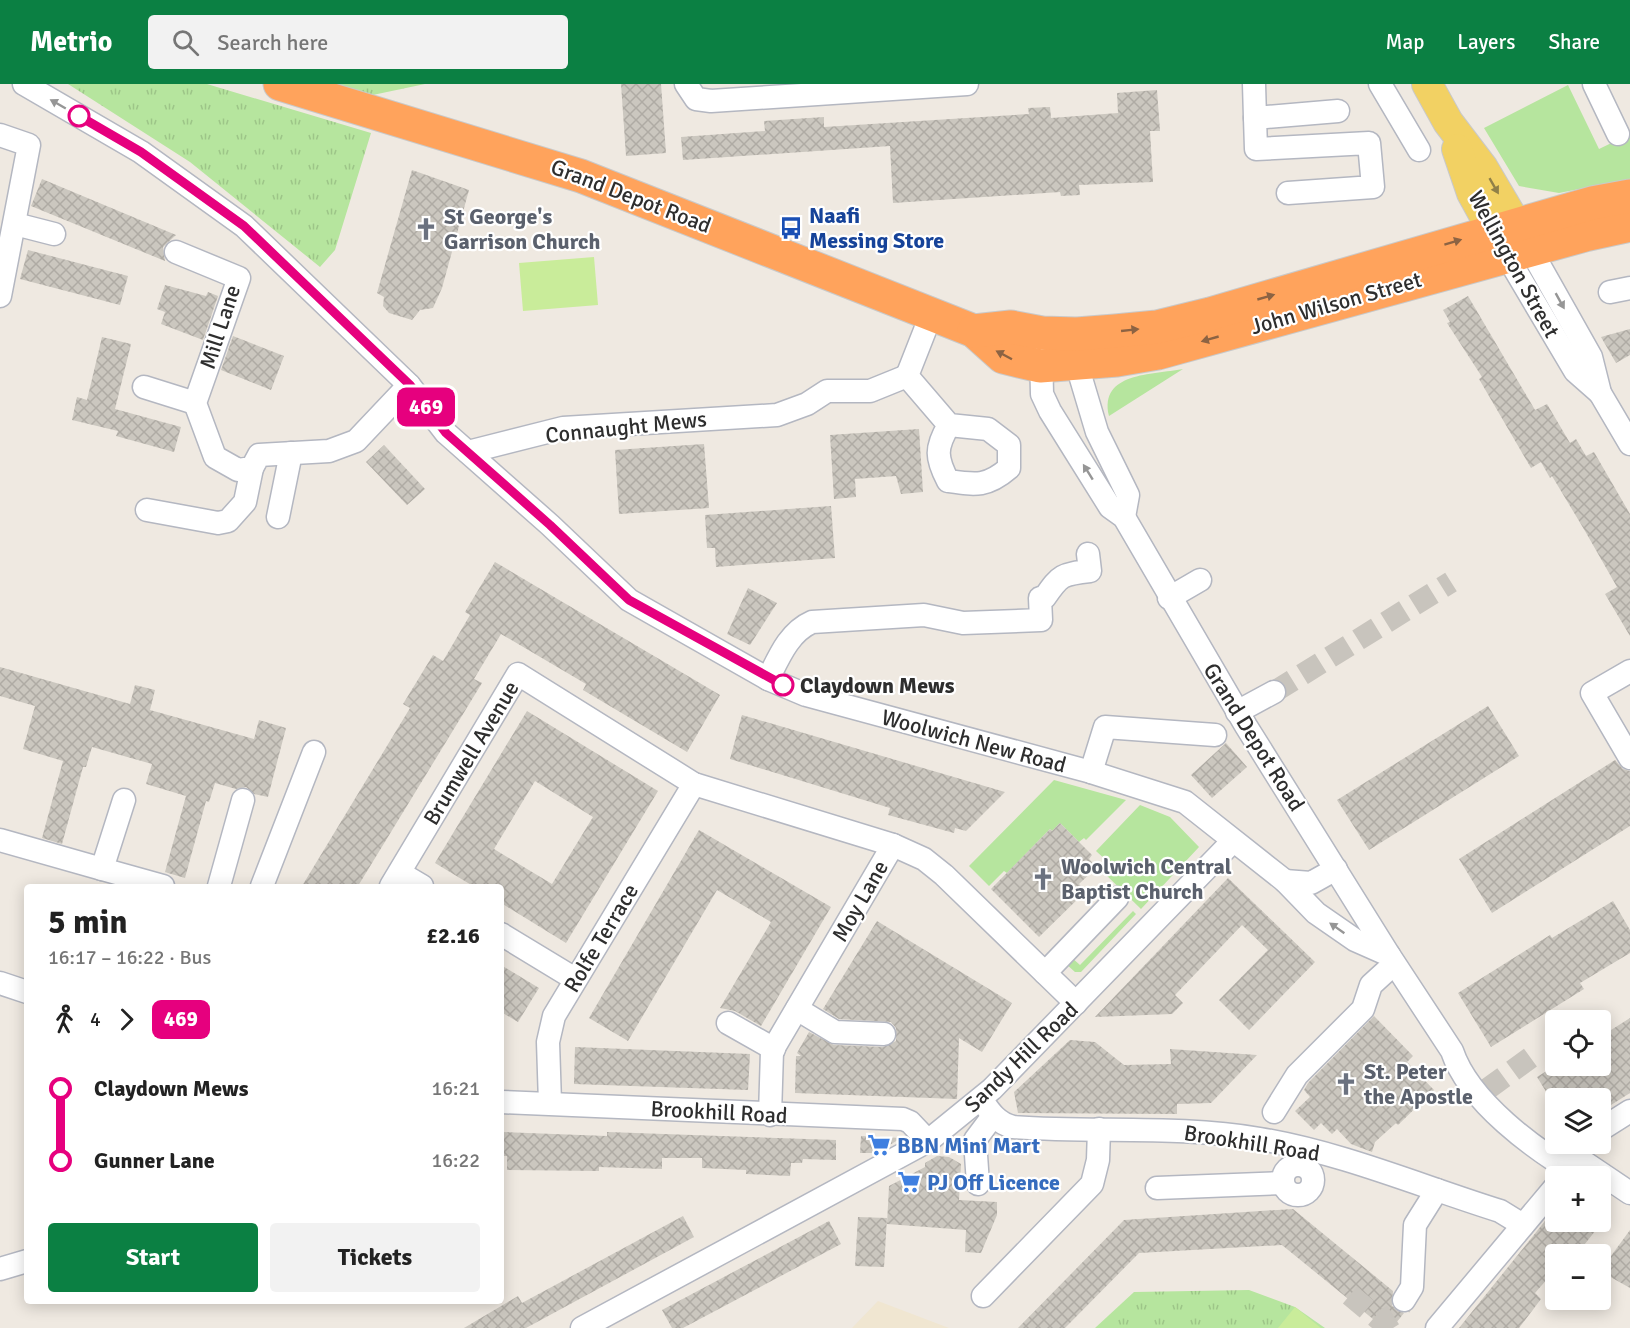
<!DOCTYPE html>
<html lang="en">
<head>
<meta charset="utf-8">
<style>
	:root { --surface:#fff; --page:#f2f2f2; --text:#222; --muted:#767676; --accent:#0b8043 }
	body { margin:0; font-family:Signika,sans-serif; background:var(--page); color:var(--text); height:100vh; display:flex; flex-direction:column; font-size:22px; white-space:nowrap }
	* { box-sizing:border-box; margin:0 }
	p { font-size:20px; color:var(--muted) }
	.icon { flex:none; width:33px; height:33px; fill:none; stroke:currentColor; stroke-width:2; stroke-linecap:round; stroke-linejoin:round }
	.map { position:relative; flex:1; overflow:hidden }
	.side { position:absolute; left:24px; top:800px; width:480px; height:420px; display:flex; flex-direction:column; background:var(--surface); border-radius:6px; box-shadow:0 3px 15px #0003 }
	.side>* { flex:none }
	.badge { padding:0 12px; border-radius:9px; font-size:21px; line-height:39px }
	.controls { position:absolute; left:1545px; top:926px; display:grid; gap:12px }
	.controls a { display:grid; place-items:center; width:66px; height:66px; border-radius:6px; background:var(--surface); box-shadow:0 3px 15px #0003; font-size:30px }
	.map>.badge { position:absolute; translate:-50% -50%; box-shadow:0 0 0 3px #fff }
	.legs { display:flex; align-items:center; gap:9px; height:66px; padding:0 24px; font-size:20px }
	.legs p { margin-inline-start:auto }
	.head { display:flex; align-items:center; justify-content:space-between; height:102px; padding:0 24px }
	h1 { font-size:33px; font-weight:700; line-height:45px }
	.primary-button { display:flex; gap:12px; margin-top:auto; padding:12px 24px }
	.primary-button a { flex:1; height:69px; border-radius:6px; background:var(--accent); color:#fff; font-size:24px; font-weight:700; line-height:69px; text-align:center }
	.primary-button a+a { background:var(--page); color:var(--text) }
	ul { padding:0 24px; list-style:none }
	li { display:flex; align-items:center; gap:21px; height:72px; font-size:22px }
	li i { display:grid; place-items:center; width:9px; height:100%; margin:0 8px; background:currentColor }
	li i::after { content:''; width:15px; height:15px; margin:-8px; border:4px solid; border-radius:50%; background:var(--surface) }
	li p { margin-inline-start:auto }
	li:first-child i { background:linear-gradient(#0000 50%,currentColor 0) }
	li:last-child i { background:linear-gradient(currentColor 50%,#0000 0) }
	header { display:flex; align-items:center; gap:36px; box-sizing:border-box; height:84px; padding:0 30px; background:var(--accent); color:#fff }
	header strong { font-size:28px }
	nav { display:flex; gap:33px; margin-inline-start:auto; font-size:21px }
	.search { width:420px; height:54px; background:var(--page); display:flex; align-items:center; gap:15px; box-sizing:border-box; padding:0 21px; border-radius:6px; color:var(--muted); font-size:22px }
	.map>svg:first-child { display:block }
	.education { fill:#f0e6d1 }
	.grass { fill:#b6e59e }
	.park { fill:url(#park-tufts) }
	.pitch { fill:#c9ec9a }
	.building { fill:url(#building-cross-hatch); fill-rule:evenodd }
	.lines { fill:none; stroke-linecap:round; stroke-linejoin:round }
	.minor-tunnel { stroke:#c8c4bd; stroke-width:22; stroke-dasharray:22 11; stroke-linecap:butt }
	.minor-casing { stroke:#b4b7c1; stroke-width:25 }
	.major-casing { stroke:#c9c9c9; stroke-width:32 }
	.highway-casing { stroke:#c9c9c9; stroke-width:35 }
	.minor { stroke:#fff; stroke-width:22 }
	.major { stroke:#f2d163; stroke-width:30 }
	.highway { stroke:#ffa35c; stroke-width:33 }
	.oneway { fill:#969696 }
	.oneway2 { fill:#908048 }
	.oneway3 { fill:#8c6343 }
	.line-1-casing { stroke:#fff; stroke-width:14 }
	.line-1 { stroke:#e6007e; stroke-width:9 }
	.stop-1-dot { fill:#fff; stroke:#e6007e; stroke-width:3 }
	.labels { text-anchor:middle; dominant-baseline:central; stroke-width:4.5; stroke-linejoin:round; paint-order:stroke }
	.street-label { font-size:22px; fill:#2e2e2e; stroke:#fff }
	.transit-label { font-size:22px; font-weight:bold; fill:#164399; stroke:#fff; text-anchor:start }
	.worship-label { font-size:22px; font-weight:bold; fill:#5b616d; stroke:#fff; text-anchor:start }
	.stop-label { font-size:22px; font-weight:bold; fill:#2e2e2e; stroke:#fff; text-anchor:start }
	.shop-label { font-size:22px; font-weight:bold; fill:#366cbe; stroke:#fff; text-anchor:start }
</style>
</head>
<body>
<header>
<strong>Metrio</strong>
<div class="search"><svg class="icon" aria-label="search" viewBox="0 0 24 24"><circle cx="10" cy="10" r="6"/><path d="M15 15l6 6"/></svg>Search here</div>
<nav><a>Map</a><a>Layers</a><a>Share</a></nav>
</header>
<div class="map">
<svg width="1630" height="1244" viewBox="0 0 1630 1244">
	<defs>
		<pattern id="park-tufts" width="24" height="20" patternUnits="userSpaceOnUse" patternTransform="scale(1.5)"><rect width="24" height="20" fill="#b6e59e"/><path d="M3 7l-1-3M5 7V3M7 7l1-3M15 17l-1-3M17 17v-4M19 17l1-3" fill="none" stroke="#9dc588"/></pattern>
		<pattern id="building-cross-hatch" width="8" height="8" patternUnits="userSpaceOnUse" patternTransform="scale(1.5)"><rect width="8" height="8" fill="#cbc7bf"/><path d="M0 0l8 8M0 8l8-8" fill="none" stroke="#afaba4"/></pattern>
	</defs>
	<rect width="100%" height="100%" fill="#efe9e1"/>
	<path class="education" d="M 878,1217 L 949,1244 L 852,1244 Z"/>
	<g class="grass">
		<path d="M 1568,1 L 1599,65 L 1630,50 L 1630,95 L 1559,109 L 1519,102 L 1484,44 Z"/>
		<path d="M 1183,285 L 1109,332 C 1099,288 1152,291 1183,285 Z"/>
		<path d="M 1054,696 L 1126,716 L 1086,756 L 1084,754 L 1079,758 L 1060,739 L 1052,747 L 1050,745 L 1007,789 L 1004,787 L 989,802 L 969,782 Z"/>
		<path d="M 1140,721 L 1170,733 L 1199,763 L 1141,825 L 1101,786 L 1108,778 L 1096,767 Z"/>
		<path d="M 1133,827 L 1136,830 L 1081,888 L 1075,888 L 1065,879 L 1071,873 L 1080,881 Z"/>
	</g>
	<g class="park">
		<path d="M 68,0 L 207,0 L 371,49 L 335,166 L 320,183 L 190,78 Z"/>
		<path d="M 327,0 L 425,0 L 368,12 Z"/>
		<path d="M 1249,1206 L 1295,1223 L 1325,1244 L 1095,1244 L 1134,1208 Z"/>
	</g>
	<g class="pitch">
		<path d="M 594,173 L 598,221 L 523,227 L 519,179 Z"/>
		<path d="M 1295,1223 L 1321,1244 L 1278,1244 Z"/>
	</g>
	<g class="building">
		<path d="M 621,0 L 661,0 L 666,69 L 626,72 Z"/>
		<path d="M 1157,6 L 1160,47 L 1150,47 L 1153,98 L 1079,101 L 1080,111 L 1061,112 L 1060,108 L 893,119 L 890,62 L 683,76 L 681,53 L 765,47 L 764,37 L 824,33 L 824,43 L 1029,30 L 1028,24 L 1050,23 L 1051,34 L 1118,29 L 1117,9 Z"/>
		<path d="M 412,86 L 469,106 L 442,204 L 433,224 L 420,226 L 412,236 L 389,229 L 383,222 L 384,213 L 377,209 Z"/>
		<path d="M 42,95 L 176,151 L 163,163 L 165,177 L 31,122 Z"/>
		<path d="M 28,166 L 128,192 L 120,221 L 20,195 Z"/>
		<path d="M 165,201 L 206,212 L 208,208 L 218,212 L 203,256 L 161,240 L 165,228 L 157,225 Z"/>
		<path d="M 1468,212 L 1535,326 L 1547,320 L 1570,359 L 1576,355 L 1586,372 L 1594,368 L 1630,430 L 1630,552 L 1605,510 L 1617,503 L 1585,447 L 1552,392 L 1550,394 L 1541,378 L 1531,384 L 1479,295 L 1482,293 L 1447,239 L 1450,238 L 1443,226 Z"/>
		<path d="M 1630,245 L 1630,271 L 1616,279 L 1601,253 Z"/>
		<path d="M 233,252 L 284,272 L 271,306 L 221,286 Z"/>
		<path d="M 102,253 L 131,260 L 115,325 L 181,343 L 174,368 L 116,352 L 118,347 L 72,336 L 77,313 L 87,316 Z"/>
		<path d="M 919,345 L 923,408 L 901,410 L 896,392 L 855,395 L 856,413 L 834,415 L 830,351 Z"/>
		<path d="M 704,360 L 709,424 L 619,430 L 615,366 Z"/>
		<path d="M 384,361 L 425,405 L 407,421 L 366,378 Z"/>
		<path d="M 831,422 L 835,474 L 716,483 L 715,464 L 707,464 L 705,431 Z"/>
		<path d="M 495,478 L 720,611 L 687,668 L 583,606 L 586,600 L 501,550 L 474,595 L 482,599 L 358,802 L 302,802 L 410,624 L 403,620 L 433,571 L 443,577 L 470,531 L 465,528 Z"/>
		<path d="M 748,504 L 777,519 L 750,561 L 727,550 Z"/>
		<path d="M 0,583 L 130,620 L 135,601 L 155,606 L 150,626 L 254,655 L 259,636 L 286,644 L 268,713 L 254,710 L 246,703 L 236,705 L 215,699 L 209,718 L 206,717 L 185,794 L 168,789 L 165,788 L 186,712 L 146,700 L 152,680 L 92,663 L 86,683 L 83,683 L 62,760 L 42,754 L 63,677 L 23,665 L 35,622 L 0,612 Z"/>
		<path d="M 1488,622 L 1519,672 L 1369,766 L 1337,716 Z"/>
		<path d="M 527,627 L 658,707 L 566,859 L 501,819 L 501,802 L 473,802 L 435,779 ZM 535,697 L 593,733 L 552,800 L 494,765 Z"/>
		<path d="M 742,631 L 1005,708 L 966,747 L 955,744 L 954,749 L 888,731 L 890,724 L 730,675 Z"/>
		<path d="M 1226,659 L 1247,683 L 1212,714 L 1191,691 Z"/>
		<path d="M 1615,676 L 1623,685 L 1630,687 L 1630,742 L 1492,829 L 1459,775 Z"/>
		<path d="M 1060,739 L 1092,771 L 1089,775 L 1097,783 L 1079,800 L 1086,807 L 1039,853 L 991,805 L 1050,745 L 1052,747 Z"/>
		<path d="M 699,746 L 831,823 L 761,942 L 735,927 L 720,924 L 771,838 L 717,806 L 628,957 L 589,934 Z"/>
		<path d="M 1228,794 L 1315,878 L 1249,946 L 1219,916 L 1268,866 L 1242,841 L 1175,911 L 1183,919 L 1172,930 L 1095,933 Z"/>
		<path d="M 1613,817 L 1630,846 L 1630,869 L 1580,899 L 1584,905 L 1491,963 L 1458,909 L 1550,851 L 1552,854 Z"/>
		<path d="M 877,837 L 1012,919 L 982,968 L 959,954 L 957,1015 L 795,1009 L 796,972 L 801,972 L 797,969 L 809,948 L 834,961 L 883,963 L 896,957 L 896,944 L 891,938 L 839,935 L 823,925 Z"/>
		<path d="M 501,881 L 539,904 L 518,938 L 501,928 Z"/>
		<path d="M 1374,932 L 1413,972 L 1407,978 L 1434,1006 L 1398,1041 L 1396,1039 L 1375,1058 L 1372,1068 L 1351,1060 L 1337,1045 L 1332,1050 L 1321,1039 L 1314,1046 L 1295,1027 L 1310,1013 L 1304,1006 L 1308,999 Z"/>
		<path d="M 1630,934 L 1630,1009 L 1600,1028 L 1600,1014 L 1550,1014 L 1537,993 L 1556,981 L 1600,981 L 1600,953 Z"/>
		<path d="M 1070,956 L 1095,958 L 1124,981 L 1171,980 L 1170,965 L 1257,971 L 1211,1019 L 1177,1020 L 1177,1030 L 1018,1029 L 1014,1008 Z"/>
		<path d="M 575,963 L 750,970 L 748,1006 L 574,1000 Z"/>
		<path d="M 501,1048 L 607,1052 L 607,1048 L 836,1056 L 836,1076 L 803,1075 L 802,1079 L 791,1079 L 790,1092 L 746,1090 L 746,1086 L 702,1084 L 702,1074 L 662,1074 L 662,1085 L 599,1083 L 599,1087 L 507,1086 L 507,1072 L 501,1072 Z"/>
		<path d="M 861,1052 L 901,1054 L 877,1069 L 860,1069 Z"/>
		<path d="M 937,1072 L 949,1073 L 961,1080 L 959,1116 L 997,1118 L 997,1131 L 981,1169 L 965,1168 L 966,1146 L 887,1140 L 889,1102 L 925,1083 L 925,1079 Z"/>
		<path d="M 1293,1125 L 1393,1207 L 1392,1222 L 1404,1229 L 1392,1244 L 1384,1244 L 1282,1161 L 1139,1169 L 1065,1244 L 1018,1244 L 1124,1136 Z"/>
		<path d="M 683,1132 L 694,1153 L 526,1244 L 464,1244 L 518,1212 L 522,1219 Z"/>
		<path d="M 858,1133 L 887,1134 L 884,1183 L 855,1182 Z"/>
		<path d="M 829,1137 L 841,1160 L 683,1244 L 672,1244 L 662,1226 Z"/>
		<path d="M 1545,1137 L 1603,1137 L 1577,1170 L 1556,1170 L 1556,1185 L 1535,1209 L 1541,1215 L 1519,1244 L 1459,1244 Z"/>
		<path d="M 1630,1146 L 1630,1204 L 1600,1187 Z"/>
	</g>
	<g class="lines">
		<g class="minor-tunnel">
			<path d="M 1274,608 L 1451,498"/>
			<path d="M 1486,1006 L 1534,971"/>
			<path d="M 1350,1211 L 1382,1238 L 1396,1229 L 1404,1216"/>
		</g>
		<g class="minor-casing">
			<g id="minor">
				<path d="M 24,0 L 141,68 L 244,142 L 409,301 L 446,349 L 550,441 L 629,516 L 768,595 L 806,611 L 1091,688 L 1185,718 L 1285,797 L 1316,829 L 1355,856 L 1389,871"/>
				<path d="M 686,0 L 696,15 L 711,17 L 967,0"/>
				<path d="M 1254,0 L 1255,34 L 1338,27"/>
				<path d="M 1380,0 L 1419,66"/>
				<path d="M 1594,0 L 1618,50"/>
				<path d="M 1255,34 L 1256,65 L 1369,59 L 1373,103 L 1288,109"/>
				<path d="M 0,51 L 29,61 L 0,212"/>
				<path d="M 15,140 L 54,150"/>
				<path d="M 1524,154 L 1591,273 L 1600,309 L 1630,360"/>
				<path d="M 1501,162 L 1575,287 L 1600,309"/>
				<path d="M 176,168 L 239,194 L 195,319 L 215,373 L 238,386 L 252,384 L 259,371 L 329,367 L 356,357 L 409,301"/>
				<path d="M 1610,208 L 1630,204"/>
				<path d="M 931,231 L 907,292 L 949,341 L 988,345 L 1009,361 L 1009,384 C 987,403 976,401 948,397 C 936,374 935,364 949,341"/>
				<path d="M 1077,265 L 1077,281 L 1097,348 L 1128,411 L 1124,433"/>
				<path d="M 1041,268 L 1042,310 L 1050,327 L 1110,423 L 1124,433 L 1246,642 L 1389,871 L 1452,967 C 1469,1018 1535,1066 1580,1092"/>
				<path d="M 144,303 L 195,319"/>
				<path d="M 468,368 L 563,344 L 777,331 L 807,320 L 827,307 L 870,307 L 907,292"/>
				<path d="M 147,426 L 218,439 L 228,437 L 245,418 L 252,384"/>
				<path d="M 278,433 L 291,369"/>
				<path d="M 1169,514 L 1200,496"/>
				<path d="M 1630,587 L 1592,609 L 1630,674"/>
				<path d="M 768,595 C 779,573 789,548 812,538 L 924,531 L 963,539 L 1041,536 L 1040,514 L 1045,513 C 1060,491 1062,490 1090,487 L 1088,470"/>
				<path d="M 1237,628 L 1274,608"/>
				<path d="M 1091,688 L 1105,643 L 1215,651"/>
				<path d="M 0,756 L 102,785 L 124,716"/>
				<path d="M 102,785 L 163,802"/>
				<path d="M 400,789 L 422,802"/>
				<path d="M 1285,797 L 1311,799 L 1336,785"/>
				<path d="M 219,802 L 243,716"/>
				<path d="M 262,802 L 314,668"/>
				<path d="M 391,802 L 518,590 L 694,700 L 893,761"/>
				<path d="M 501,850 L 575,895"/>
				<path d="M 1045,889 L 1117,814"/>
				<path d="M 0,899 L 27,908"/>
				<path d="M 797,925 L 835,948 L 884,950"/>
				<path d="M 728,939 L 774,965"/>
				<path d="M 981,1015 C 990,1028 997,1039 1013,1043 C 1095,1049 1178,1041 1260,1055 C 1343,1069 1420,1102 1500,1127 L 1523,1141"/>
				<path d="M 501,1018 L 903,1035 L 910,1038 L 928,1057"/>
				<path d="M 550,1019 L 548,958 L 554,932 L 694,700"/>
				<path d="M 1274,1028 L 1297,991 L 1363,925 L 1371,901 L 1394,880"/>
				<path d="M 770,1031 L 772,967 L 893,761 L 924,775 L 944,791 L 1076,919"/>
				<path d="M 1600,1046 L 1630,1027"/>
				<path d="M 1569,1068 L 1630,1109"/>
				<circle cx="1298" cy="1096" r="15"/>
				<path d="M 978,1100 L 975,1056 L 993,1032"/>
				<path d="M 1157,1104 L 1282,1099"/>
				<path d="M 0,1185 L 27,1177"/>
				<path d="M 983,1212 L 1092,1100 L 1098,1076 L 1099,1045"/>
				<path d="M 1404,1216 L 1412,1203 L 1415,1141 L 1437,1106"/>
				<path d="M 582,1244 L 928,1057 L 992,1005 L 1233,757"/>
				<path d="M 1437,1244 L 1556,1102"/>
			</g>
		</g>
		<g class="major-casing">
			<g id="major">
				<path d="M 1427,0 L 1448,38 L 1483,84 L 1516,140"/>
				<path d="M 1457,65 L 1472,109 L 1493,147"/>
			</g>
		</g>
		<g class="highway-casing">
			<g id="highway">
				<path d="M 280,0 L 581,92 L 974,247 L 1003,273 L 1040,282 L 1117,276 L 1158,269 L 1585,151 L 1630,141"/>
				<path d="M 974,247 L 1011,243 L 1042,249 L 1077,250 L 1115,247 L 1157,243 L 1210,230 L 1592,119 L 1630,112"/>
			</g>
		</g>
		<use href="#minor" class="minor"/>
		<use href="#major" class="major"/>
		<use href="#highway" class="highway"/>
	</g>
	<defs><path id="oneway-solid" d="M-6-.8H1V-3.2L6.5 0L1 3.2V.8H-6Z" transform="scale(1.5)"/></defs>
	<g class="oneway">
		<use href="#oneway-solid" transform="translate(58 20) rotate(-150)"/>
		<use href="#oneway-solid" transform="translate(1560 217) rotate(61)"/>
		<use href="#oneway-solid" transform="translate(1088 388) rotate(-122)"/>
		<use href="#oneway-solid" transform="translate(1337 844) rotate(-145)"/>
	</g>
	<use class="oneway2" href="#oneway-solid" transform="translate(1494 102) rotate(60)"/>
	<g class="oneway3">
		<use href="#oneway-solid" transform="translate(1453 158) rotate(-17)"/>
		<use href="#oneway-solid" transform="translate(1266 213) rotate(-16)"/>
		<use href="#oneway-solid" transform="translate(1130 246) rotate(-6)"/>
		<use href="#oneway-solid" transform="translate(1210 255) rotate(164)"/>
		<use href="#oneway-solid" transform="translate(1004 271) rotate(-152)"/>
	</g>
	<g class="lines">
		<g class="line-1-casing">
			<path id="line-1" d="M 79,32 L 141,68 L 244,142 L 410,301 L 446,349 L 550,441 L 629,516 L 783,601"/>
		</g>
		<use href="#line-1" class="line-1"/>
	</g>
	<defs>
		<g id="bus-bare" transform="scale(1.8)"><path d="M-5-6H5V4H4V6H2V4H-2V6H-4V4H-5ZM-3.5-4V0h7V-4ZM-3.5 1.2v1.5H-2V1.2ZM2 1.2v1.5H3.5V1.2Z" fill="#1a4fb4" stroke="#fff" stroke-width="2.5" paint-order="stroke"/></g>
		<g id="church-bare" transform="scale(1.8)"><path d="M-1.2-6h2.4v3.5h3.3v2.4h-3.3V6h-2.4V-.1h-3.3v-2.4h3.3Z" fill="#6b7280" stroke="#fff" stroke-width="2.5" paint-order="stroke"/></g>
		<g id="supermarket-bare" transform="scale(1.8)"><path d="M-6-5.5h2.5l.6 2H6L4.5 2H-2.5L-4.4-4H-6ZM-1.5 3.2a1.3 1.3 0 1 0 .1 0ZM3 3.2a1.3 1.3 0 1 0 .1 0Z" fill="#3f7fe0" stroke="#fff" stroke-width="2.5" paint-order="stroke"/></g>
	</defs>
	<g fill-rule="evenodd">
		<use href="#bus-bare" x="791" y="144"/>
		<use href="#church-bare" x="426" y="145"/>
		<use href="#church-bare" x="1043" y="795"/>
		<use href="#church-bare" x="1346" y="1000"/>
		<use href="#supermarket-bare" x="879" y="1061"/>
		<use href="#supermarket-bare" x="909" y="1098"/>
	</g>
	<g class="stop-1-dot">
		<circle cx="79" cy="32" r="10"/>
		<circle cx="783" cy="601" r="10"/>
	</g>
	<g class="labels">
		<g class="street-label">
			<text transform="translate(631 112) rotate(21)">Grand Depot Road</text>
			<text transform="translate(1514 180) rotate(61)">Wellington Street</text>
			<text transform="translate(1336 219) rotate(-16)">John Wilson Street</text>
			<text transform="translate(220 243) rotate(-72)">Mill Lane</text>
			<text transform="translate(626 343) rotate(-6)">Connaught Mews</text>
			<text transform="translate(1254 653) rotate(58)">Grand Depot Road</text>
			<text transform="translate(974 657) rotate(15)">Woolwich New Road</text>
			<text transform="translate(471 669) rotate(-59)">Brumwell Avenue</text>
			<text transform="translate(860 817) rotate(-60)">Moy Lane</text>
			<text transform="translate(601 854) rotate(-59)">Rolfe Terrace</text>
			<text transform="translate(1021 973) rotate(-44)">Sandy Hill Road</text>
			<text transform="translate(719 1028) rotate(3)">Brookhill Road</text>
			<text transform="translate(1252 1059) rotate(9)">Brookhill Road</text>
		</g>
		<g class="transit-label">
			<text x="809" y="131">Naafi<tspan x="809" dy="25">Messing Store</tspan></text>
		</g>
		<g class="worship-label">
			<text x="444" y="132">St George's<tspan x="444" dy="25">Garrison Church</tspan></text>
			<text x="1061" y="782">Woolwich Central<tspan x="1061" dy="25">Baptist Church</tspan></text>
			<text x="1364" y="987">St. Peter<tspan x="1364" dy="25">the Apostle</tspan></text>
		</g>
		<g class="stop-label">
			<text x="800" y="601">Claydown Mews</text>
		</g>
		<g class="shop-label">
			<text x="897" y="1061">BBN Mini Mart</text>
			<text x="927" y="1098">PJ Off Licence</text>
		</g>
	</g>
</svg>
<div class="controls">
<a><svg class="icon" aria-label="locate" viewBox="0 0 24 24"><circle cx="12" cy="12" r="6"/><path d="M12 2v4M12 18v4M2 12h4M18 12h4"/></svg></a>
<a><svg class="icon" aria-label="layers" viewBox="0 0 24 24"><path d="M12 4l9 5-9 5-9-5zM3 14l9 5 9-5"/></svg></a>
<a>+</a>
<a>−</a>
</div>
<b class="badge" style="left:426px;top:323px;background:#e6007e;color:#fff">469</b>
<section class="side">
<div class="head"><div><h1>5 min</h1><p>16:17 – 16:22 · Bus</p></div><b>£2.16</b></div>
<div class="legs"><svg class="icon" aria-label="walk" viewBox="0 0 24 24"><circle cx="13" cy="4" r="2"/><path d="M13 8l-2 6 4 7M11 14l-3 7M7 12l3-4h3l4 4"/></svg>4<svg class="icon" aria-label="forward" viewBox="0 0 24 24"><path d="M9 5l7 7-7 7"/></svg><b class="badge" style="background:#e6007e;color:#fff">469</b></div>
<ul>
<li><i style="color:#e6007e"></i><b>Claydown Mews</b><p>16:21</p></li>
<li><i style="color:#e6007e"></i><b>Gunner Lane</b><p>16:22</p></li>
</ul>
<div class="primary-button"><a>Start</a><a>Tickets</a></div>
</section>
</div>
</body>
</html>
